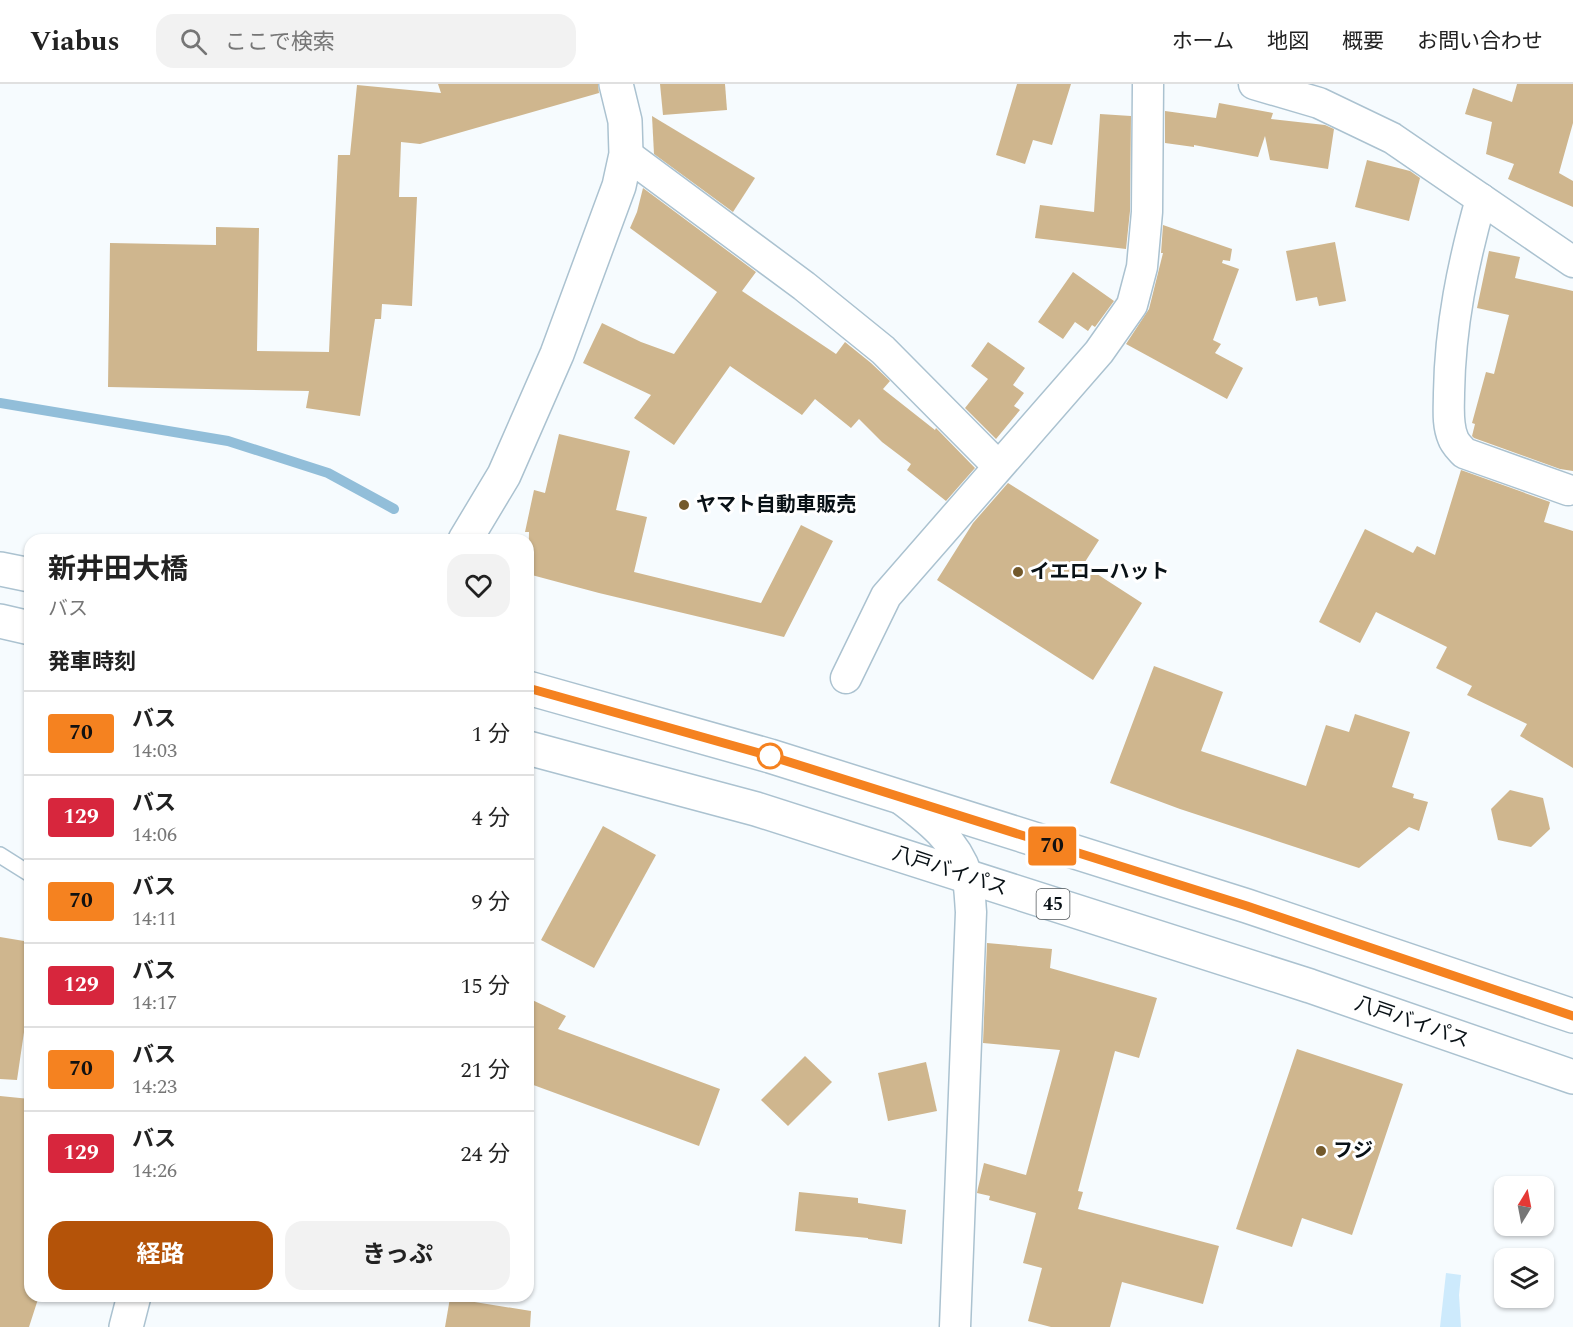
<!DOCTYPE html>
<html lang="ja">
<head>
<meta charset="utf-8">
<style>
	:root { --surface:#fff; --page:#f2f2f2; --text:#222; --muted:#767676; --line:#e0e0e0; --accent:#b45309 }
	body { margin:0; font-family:Spectral,"Noto Sans JP",serif; background:var(--page); color:var(--text); height:100vh; display:flex; flex-direction:column; font-size:22px; white-space:nowrap }
	* { box-sizing:border-box; margin:0 }
	p { font-size:20px; color:var(--muted) }
	.icon { flex:none; width:33px; height:33px; fill:none; stroke:currentColor; stroke-width:2; stroke-linecap:round; stroke-linejoin:round }
	.map { position:relative; flex:1; overflow:hidden }
	.details { position:absolute; left:24px; top:450px; width:510px; height:768px; display:flex; flex-direction:column; background:var(--surface); border-radius:18px; box-shadow:0 2px 4px #0004 }
	.details>* { flex:none }
	.badge { padding:0 12px; border-radius:4px; font-size:21px; line-height:39px }
	.needle { width:39px; rotate:10deg }
	.buttons { position:absolute; left:1494px; top:1092px; display:grid; gap:12px }
	.buttons a { display:grid; place-items:center; width:60px; height:60px; border-radius:12px; background:var(--surface); box-shadow:0 2px 4px #0004; font-size:30px }
	.map>.badge { position:absolute; translate:-50% -50%; box-shadow:0 0 0 3px #fff }
	h2 { padding:0 24px; font-size:22px; line-height:54px }
	.round { display:grid; place-items:center; flex:none; width:63px; height:63px; border-radius:18px; background:var(--page) }
	.headline { display:flex; align-items:center; justify-content:space-between; height:102px; padding:0 24px }
	h1 { font-size:28px; font-weight:700; line-height:45px }
	.button { display:flex; gap:12px; margin-top:auto; padding:12px 24px }
	.button a { flex:1; height:69px; border-radius:18px; background:var(--accent); color:#fff; font-size:24px; font-weight:700; line-height:69px; text-align:center }
	.button a+a { background:var(--page); color:var(--text) }
	ul { padding:0; list-style:none }
	li { display:flex; align-items:center; gap:18px; height:84px; padding:0 24px; border-top:2px solid var(--line) }
	li div { flex:1 }
	li b { display:block; font-size:22px }
	li em { font-style:normal }
	li .badge { min-width:66px; font-weight:700; text-align:center }
	header { display:flex; align-items:center; gap:36px; box-sizing:border-box; height:84px; padding:0 30px; background:var(--surface); border-bottom:2px solid var(--line) }
	header strong { font-size:28px }
	nav { display:flex; gap:33px; margin-inline-start:auto; font-size:21px }
	.search { width:420px; height:54px; background:var(--page); display:flex; align-items:center; gap:15px; box-sizing:border-box; padding:0 21px; border-radius:18px; color:var(--muted); font-size:22px }
	.map>svg:first-child { display:block }
	.green { fill:#cdeafc }
	.lines { fill:none; stroke-linecap:round; stroke-linejoin:round }
	.stream { stroke:#92bed9; stroke-width:10 }
	.building { fill:#cfb68e }
	.lane-casing { stroke:#abc2d0; stroke-width:18 }
	.street-casing { stroke:#abc2d0; stroke-width:33 }
	.secondary-casing { stroke:#abc2d0; stroke-width:36 }
	.highway-casing { stroke:#abc2d0; stroke-width:36 }
	.lane { stroke:#fff; stroke-width:15 }
	.street { stroke:#fff; stroke-width:30 }
	.secondary { stroke:#fff; stroke-width:33 }
	.highway { stroke:#fff; stroke-width:33 }
	.line-casing { stroke:#fff; stroke-width:14 }
	.line { stroke:#f58220; stroke-width:9 }
	.poi-dot { fill:#73592b; stroke:#fff; stroke-width:2 }
	.stop-dot { fill:#fff; stroke:#f58220; stroke-width:3 }
	.labels { text-anchor:middle; dominant-baseline:central; stroke-width:6; stroke-linejoin:round; paint-order:stroke }
	.shield { fill:#fff; stroke:#53585c; stroke-width:1.5 }
	.shield-label { font-size:18px; font-weight:bold; fill:#091116 }
	.poi-label { font-size:20px; font-weight:bold; fill:#091116; stroke:#fff; text-anchor:start }
	.street-label { font-size:20px; fill:#091116; stroke:#fff }
</style>
</head>
<body>
<header>
<strong>Viabus</strong>
<div class="search"><svg class="icon" aria-label="search" viewBox="0 0 24 24"><circle cx="10" cy="10" r="6"/><path d="M15 15l6 6"/></svg>ここで検索</div>
<nav><a>ホーム</a><a>地図</a><a>概要</a><a>お問い合わせ</a></nav>
</header>
<div class="map">
<svg width="1573" height="1243" viewBox="0 0 1573 1243">
	<rect width="100%" height="100%" fill="#f6fbfe"/>
	<path class="green" d="M 1446,1189 L 1461,1191 L 1459,1211 L 1461,1243 L 1440,1243 Z"/>
	<g class="lines">
		<path class="stream" d="M 0,319 L 228,357 L 328,389 L 394,425"/>
	</g>
	<g class="building">
		<path d="M 438,0 L 598,0 L 599,9 L 420,60 L 401,58 L 399,113 L 417,113 L 412,222 L 382,220 L 381,235 L 375,235 L 360,332 L 306,324 L 309,307 L 108,303 L 110,159 L 216,161 L 216,143 L 259,144 L 257,267 L 329,268 L 338,71 L 350,71 L 357,1 L 441,9 Z"/>
		<path d="M 660,0 L 725,0 L 727,26 L 663,31 Z"/>
		<path d="M 1017,0 L 1071,0 L 1052,61 L 1033,56 L 1025,80 L 996,71 Z"/>
		<path d="M 1517,0 L 1573,0 L 1573,39 L 1559,89 L 1573,97 L 1573,123 L 1508,95 L 1514,80 L 1486,70 L 1492,38 L 1465,30 L 1473,4 L 1512,18 Z"/>
		<path d="M 1219,19 L 1273,29 L 1271,35 L 1325,41 L 1334,45 L 1328,85 L 1270,76 L 1265,52 L 1258,73 L 1194,61 L 1194,63 L 1165,59 L 1165,27 L 1216,34 Z"/>
		<path d="M 1100,30 L 1131,32 L 1130,127 L 1126,165 L 1035,154 L 1040,121 L 1094,128 Z"/>
		<path d="M 652,32 L 755,94 L 733,128 L 654,70 Z"/>
		<path d="M 1367,76 L 1410,87 L 1420,94 L 1409,137 L 1355,123 Z"/>
		<path d="M 643,104 L 756,188 L 742,207 L 836,270 L 845,258 L 871,279 L 890,297 L 883,305 L 935,346 L 936,344 L 975,384 L 946,417 L 907,386 L 911,380 L 882,358 L 859,335 L 851,344 L 815,315 L 802,331 L 730,282 L 674,361 L 634,334 L 651,311 L 583,279 L 602,239 L 641,258 L 674,270 L 717,208 L 630,144 L 637,128 Z"/>
		<path d="M 1163,141 L 1232,165 L 1230,177 L 1223,176 L 1222,179 L 1239,185 L 1213,256 L 1221,260 L 1215,269 L 1243,284 L 1227,315 L 1126,260 L 1149,225 L 1163,169 L 1161,169 Z"/>
		<path d="M 1335,158 L 1346,217 L 1319,222 L 1317,213 L 1296,217 L 1286,167 Z"/>
		<path d="M 1489,167 L 1520,173 L 1515,194 L 1573,207 L 1573,387 L 1560,385 L 1474,354 L 1472,352 L 1475,340 L 1472,339 L 1486,288 L 1494,290 L 1509,231 L 1477,224 Z"/>
		<path d="M 1073,188 L 1114,217 L 1095,243 L 1092,241 L 1088,247 L 1075,238 L 1063,255 L 1038,238 Z"/>
		<path d="M 988,258 L 1025,284 L 1013,301 L 1024,309 L 1014,322 L 1020,326 L 996,355 L 965,324 L 988,295 L 971,282 Z"/>
		<path d="M 559,350 L 630,367 L 616,426 L 647,433 L 634,488 L 761,519 L 801,441 L 833,457 L 784,553 L 599,509 L 528,490 L 529,448 L 525,448 L 534,406 L 545,409 Z"/>
		<path d="M 1461,386 L 1550,418 L 1544,438 L 1573,447 L 1573,684 L 1520,652 L 1527,640 L 1467,611 L 1472,602 L 1436,584 L 1447,563 L 1376,528 L 1360,559 L 1319,538 L 1365,445 L 1413,469 L 1417,462 L 1435,471 Z"/>
		<path d="M 1008,399 L 1099,456 L 1083,481 L 1142,519 L 1093,596 L 937,496 L 973,439 Z"/>
		<path d="M 1154,582 L 1223,608 L 1201,667 L 1306,702 L 1326,641 L 1349,648 L 1355,630 L 1410,648 L 1392,703 L 1414,710 L 1413,714 L 1428,718 L 1419,747 L 1409,743 L 1359,784 L 1180,725 L 1110,699 Z"/>
		<path d="M 1510,706 L 1543,714 L 1550,745 L 1531,763 L 1498,756 L 1491,725 Z"/>
		<path d="M 603,742 L 656,771 L 594,884 L 541,856 Z"/>
		<path d="M 0,853 L 30,858 L 30,907 L 17,996 L 0,995 Z"/>
		<path d="M 987,859 L 1052,865 L 1050,884 L 1157,914 L 1139,974 L 1115,967 L 1078,1107 L 1083,1108 L 1078,1125 L 1219,1162 L 1203,1220 L 1122,1198 L 1110,1243 L 1051,1243 L 1028,1237 L 1042,1184 L 1023,1179 L 1036,1129 L 989,1116 L 990,1112 L 977,1109 L 978,1104 L 984,1079 L 1026,1091 L 1060,966 L 983,959 Z"/>
		<path d="M 528,914 L 566,932 L 558,945 L 720,1005 L 699,1062 L 528,999 Z"/>
		<path d="M 1297,965 L 1403,1000 L 1352,1151 L 1302,1134 L 1292,1163 L 1236,1145 Z"/>
		<path d="M 805,972 L 832,998 L 788,1042 L 761,1016 Z"/>
		<path d="M 926,978 L 937,1027 L 888,1037 L 878,989 Z"/>
		<path d="M 0,1012 L 30,1015 L 30,1212 L 39,1212 L 29,1243 L 0,1243 Z"/>
		<path d="M 799,1108 L 858,1114 L 858,1119 L 906,1126 L 902,1160 L 868,1155 L 868,1154 L 795,1147 Z"/>
		<path d="M 450,1214 L 531,1227 L 530,1243 L 445,1243 Z"/>
	</g>
	<g class="lines">
		<g class="lane-casing">
			<path id="lane" d="M 0,771 L 30,790"/>
		</g>
		<g class="street-casing">
			<g id="street">
				<path d="M 1254,0 L 1319,19 L 1392,54 L 1573,178"/>
				<path d="M 626,70 L 804,202 L 883,266 L 998,382"/>
				<path d="M 1481,115 C 1463,179 1450,242 1449,309 C 1449,324 1447,340 1453,354 C 1455,360 1460,364 1464,369 L 1568,406"/>
				<path d="M 846,594 L 886,512 L 1099,268 L 1132,221 L 1142,183 L 1147,128 L 1148,0"/>
				<path d="M 901,715 C 929,736 956,757 967,791 C 970,803 970,817 971,828 L 955,1243"/>
			</g>
		</g>
		<g class="secondary-casing">
			<g id="secondary">
				<path d="M 465,456 L 504,391 L 557,270 L 619,102 L 626,70 L 625,37 L 616,0"/>
				<path d="M 126,1243 L 134,1212"/>
			</g>
		</g>
		<g class="highway-casing">
			<g id="highway">
				<path d="M 0,485 L 30,491"/>
				<path d="M 0,537 L 30,544"/>
				<path d="M 528,604 L 770,672 L 1247,822 L 1573,932"/>
				<path d="M 528,664 L 756,725 L 1310,902 L 1573,993"/>
			</g>
		</g>
		<use href="#lane" class="lane"/>
		<use href="#street" class="street"/>
		<use href="#secondary" class="secondary"/>
		<use href="#highway" class="highway"/>
	</g>
	<g class="lines">
		<g class="line-casing">
			<path id="line" d="M 528,604 L 770,672 L 1247,822 L 1573,932"/>
		</g>
		<use href="#line" class="line"/>
	</g>
	<g class="poi-dot">
		<circle cx="684" cy="421" r="6"/>
		<circle cx="1018" cy="488" r="6"/>
		<circle cx="1321" cy="1067" r="6"/>
	</g>
	<circle class="stop-dot" cx="770" cy="672" r="12"/>
	<g class="labels">
		<rect class="shield" x="1036.5" y="805" width="33" height="30" rx="4.5"/>
		<g class="shield-label">
			<text x="1053" y="820">45</text>
		</g>
		<g class="poi-label">
			<text x="696" y="421">ヤマト自動車販売</text>
			<text x="1030" y="488">イエローハット</text>
			<text x="1333" y="1067">フジ</text>
		</g>
		<g class="street-label">
			<text transform="translate(950 787) rotate(18)">八戸バイパス</text>
			<text transform="translate(1412 938) rotate(19)">八戸バイパス</text>
		</g>
	</g>
</svg>
<div class="buttons">
<a><svg class="needle" viewBox="-14 -14 28 28"><path d="M0-13l5 13h-10z" fill="#e53935"/><path d="M0 13l5-13h-10z" fill="#767676"/></svg></a>
<a><svg class="icon" aria-label="layers" viewBox="0 0 24 24"><path d="M12 4l9 5-9 5-9-5zM3 14l9 5 9-5"/></svg></a>
</div>
<b class="badge" style="left:1052px;top:762px;background:#f58220;color:#111">70</b>
<section class="details">
<div class="headline"><div><h1>新井田大橋</h1><p>バス</p></div><a class="round"><svg class="icon" aria-label="heart" viewBox="0 0 24 24"><path d="M12 20l-8-8c-3-5 5-10 8-4 3-6 11-1 8 4z"/></svg></a></div>
<h2>発車時刻</h2>
<ul>
<li><span class="badge" style="background:#f58220;color:#111">70</span><div><b>バス</b><p>14:03</p></div><em>1 分</em></li>
<li><span class="badge" style="background:#d7263d;color:#fff">129</span><div><b>バス</b><p>14:06</p></div><em>4 分</em></li>
<li><span class="badge" style="background:#f58220;color:#111">70</span><div><b>バス</b><p>14:11</p></div><em>9 分</em></li>
<li><span class="badge" style="background:#d7263d;color:#fff">129</span><div><b>バス</b><p>14:17</p></div><em>15 分</em></li>
<li><span class="badge" style="background:#f58220;color:#111">70</span><div><b>バス</b><p>14:23</p></div><em>21 分</em></li>
<li><span class="badge" style="background:#d7263d;color:#fff">129</span><div><b>バス</b><p>14:26</p></div><em>24 分</em></li>
</ul>
<div class="button"><a>経路</a><a>きっぷ</a></div>
</section>
</div>
</body>
</html>
